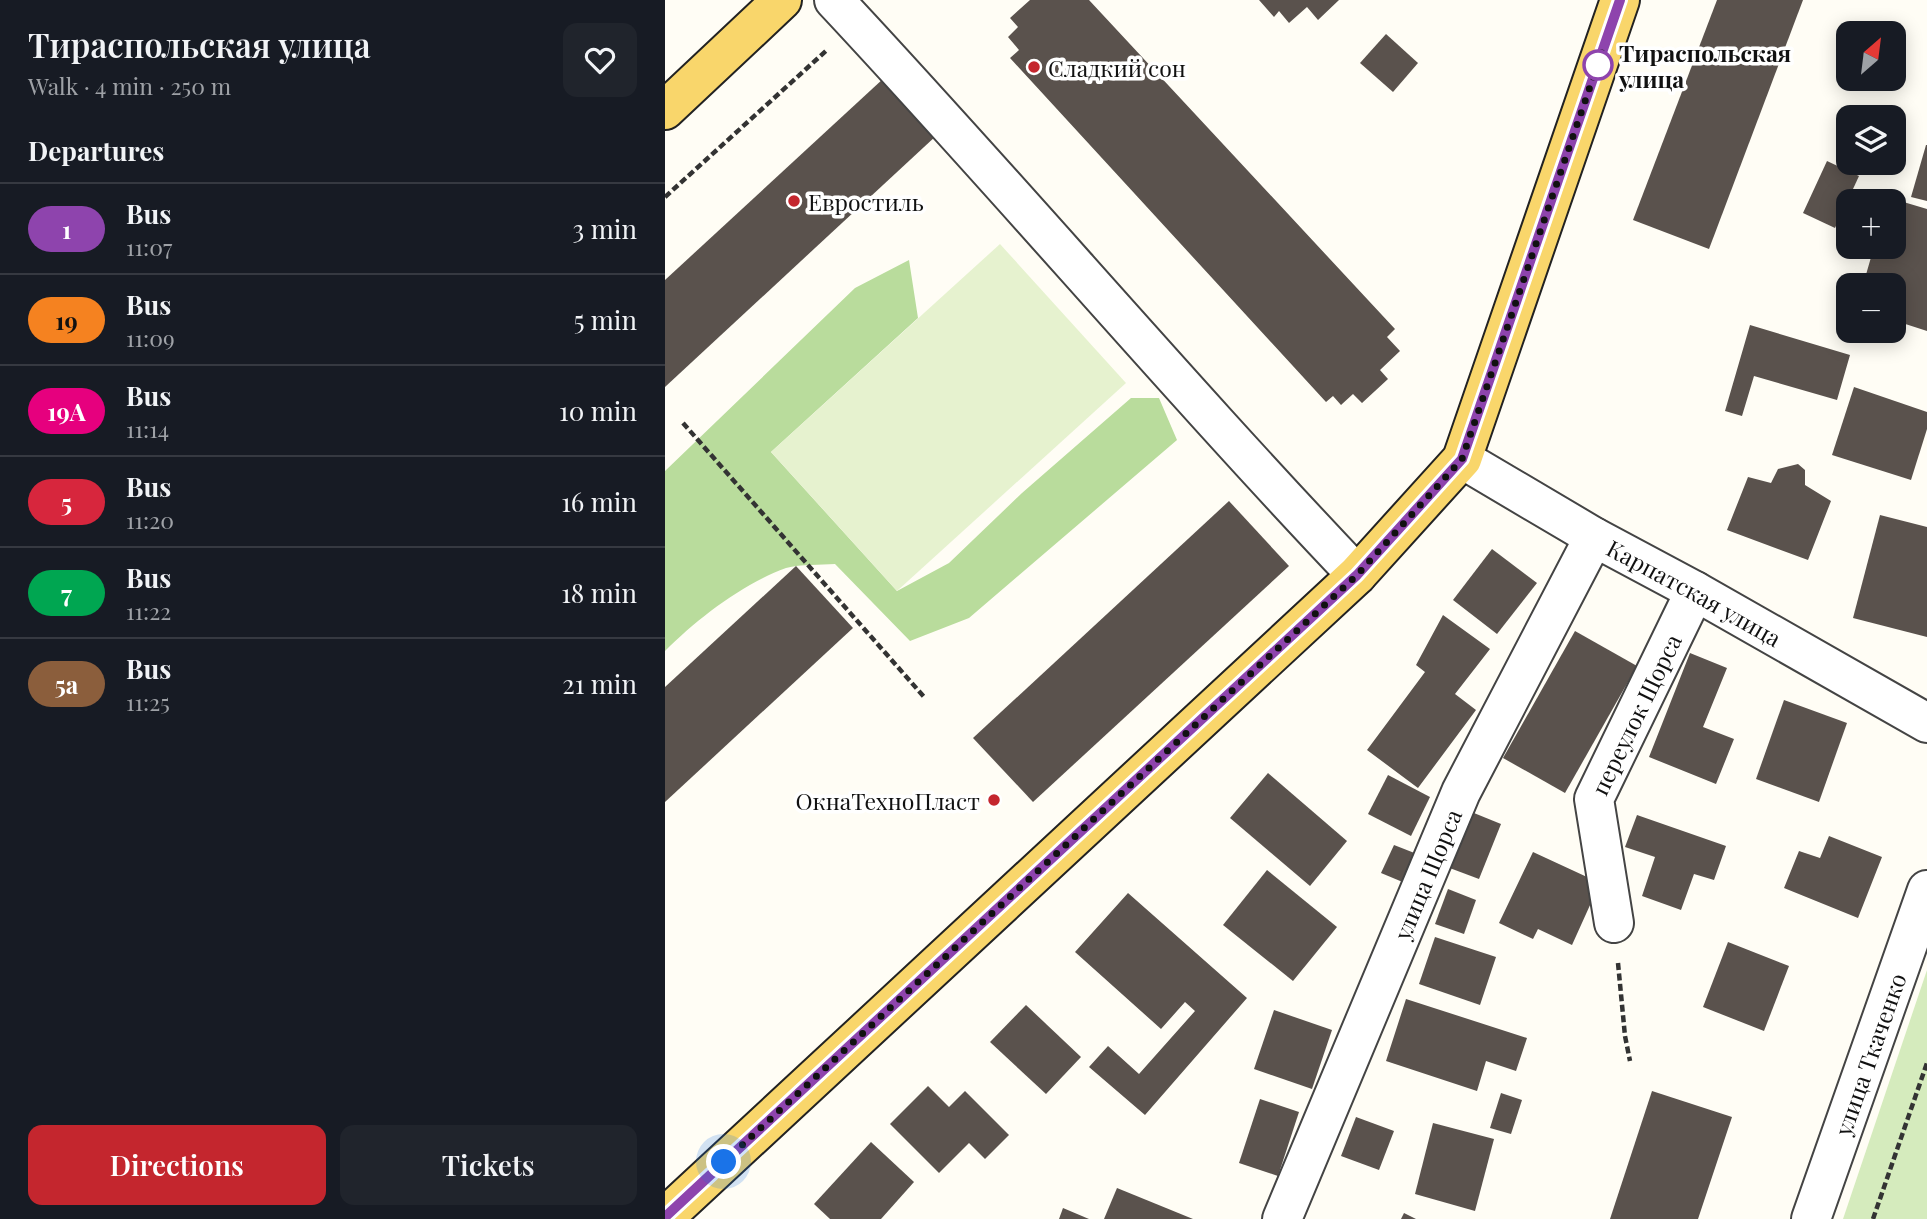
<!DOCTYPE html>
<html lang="en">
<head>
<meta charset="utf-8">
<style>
	:root { --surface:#171b24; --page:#20242c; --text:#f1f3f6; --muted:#9ea1a6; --line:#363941; --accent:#c4262e }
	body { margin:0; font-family:"Playfair Display",serif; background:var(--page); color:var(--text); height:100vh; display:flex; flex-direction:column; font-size:26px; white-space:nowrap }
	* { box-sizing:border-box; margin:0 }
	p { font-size:23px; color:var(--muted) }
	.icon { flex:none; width:38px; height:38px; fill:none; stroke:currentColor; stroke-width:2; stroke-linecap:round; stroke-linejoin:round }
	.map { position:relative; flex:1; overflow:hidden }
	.details { display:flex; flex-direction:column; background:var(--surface); width:665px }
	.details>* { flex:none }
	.badge { padding:0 14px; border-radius:23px; font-size:24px; line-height:46px }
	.needle { width:46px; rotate:28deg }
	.buttons { position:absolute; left:1171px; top:21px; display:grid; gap:14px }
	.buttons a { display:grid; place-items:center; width:70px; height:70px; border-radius:14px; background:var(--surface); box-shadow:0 4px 18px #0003; font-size:35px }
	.you { position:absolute; width:35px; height:35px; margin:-18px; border:5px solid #fff; border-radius:50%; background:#1a73e8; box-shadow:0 0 0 10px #1a73e833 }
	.map>.badge { position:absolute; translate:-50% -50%; box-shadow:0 0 0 4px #fff }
	h2 { padding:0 28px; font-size:26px; line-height:63px }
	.round { display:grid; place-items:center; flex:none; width:74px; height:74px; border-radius:14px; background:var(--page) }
	.head { display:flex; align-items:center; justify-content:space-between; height:119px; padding:0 28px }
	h1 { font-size:33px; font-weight:600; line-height:52px }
	.primary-button { display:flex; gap:14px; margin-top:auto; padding:14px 28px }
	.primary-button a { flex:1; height:80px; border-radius:14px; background:var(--accent); color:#fff; font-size:28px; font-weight:600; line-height:80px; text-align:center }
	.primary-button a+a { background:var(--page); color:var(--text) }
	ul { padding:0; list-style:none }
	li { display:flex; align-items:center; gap:21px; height:91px; padding:0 28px; border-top:2px solid var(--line) }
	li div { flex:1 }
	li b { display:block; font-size:26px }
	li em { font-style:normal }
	li .badge { min-width:77px; font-weight:700; text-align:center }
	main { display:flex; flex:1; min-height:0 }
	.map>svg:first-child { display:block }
	.green { fill:#d5ebbd }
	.forest { fill:#b9dc9c }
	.pitch { fill:#e6f2cf }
	.building { fill:#5a524d }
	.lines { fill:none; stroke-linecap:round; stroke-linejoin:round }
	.minor-casing { stroke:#444; stroke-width:42 }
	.major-casing { stroke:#222; stroke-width:42 }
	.path { stroke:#333; stroke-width:4.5; stroke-dasharray:7 3.5; stroke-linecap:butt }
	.minor { stroke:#fff; stroke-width:38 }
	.major { stroke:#f9d66b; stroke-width:38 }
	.line-casing { stroke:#fff; stroke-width:16 }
	.line { stroke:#8e44ad; stroke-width:10 }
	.walk { stroke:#111; stroke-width:7; stroke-dasharray:0 12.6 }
	.stop-dot { fill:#fff; stroke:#8e44ad; stroke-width:3.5 }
	.poi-dot { fill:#c4262e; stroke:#fff; stroke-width:2.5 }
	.labels { text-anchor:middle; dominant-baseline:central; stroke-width:7; stroke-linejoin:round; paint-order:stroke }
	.stop-label { font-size:23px; font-weight:bold; fill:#111; stroke:#fff; text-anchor:start }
	.poi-label { font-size:23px; fill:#111; stroke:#fff; text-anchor:start }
	.street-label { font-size:23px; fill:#111; stroke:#fff }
</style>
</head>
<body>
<main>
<section class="details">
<div class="head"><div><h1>Тираспольская улица</h1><p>Walk · 4 min · 250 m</p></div><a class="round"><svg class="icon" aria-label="heart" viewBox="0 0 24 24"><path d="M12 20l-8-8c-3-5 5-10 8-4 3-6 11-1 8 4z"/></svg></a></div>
<h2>Departures</h2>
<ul>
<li><span class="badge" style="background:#8e44ad;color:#fff">1</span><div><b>Bus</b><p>11:07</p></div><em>3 min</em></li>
<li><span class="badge" style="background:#f58220;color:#111">19</span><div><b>Bus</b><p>11:09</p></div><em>5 min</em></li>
<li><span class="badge" style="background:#e6007e;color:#fff">19А</span><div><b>Bus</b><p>11:14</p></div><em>10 min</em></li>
<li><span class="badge" style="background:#d7263d;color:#fff">5</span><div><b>Bus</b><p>11:20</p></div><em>16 min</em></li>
<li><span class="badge" style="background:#00a651;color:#fff">7</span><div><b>Bus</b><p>11:22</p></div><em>18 min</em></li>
<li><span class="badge" style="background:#8b5e3c;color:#fff">5а</span><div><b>Bus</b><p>11:25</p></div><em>21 min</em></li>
</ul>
<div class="primary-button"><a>Directions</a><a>Tickets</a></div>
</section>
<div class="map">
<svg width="1262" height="1219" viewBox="0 0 1262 1219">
	<rect width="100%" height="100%" fill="#fffdf5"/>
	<path class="green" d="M 1262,970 L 1262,1219 L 1178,1219 Z"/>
	<path class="forest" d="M 244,260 L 253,318 L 106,452 L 232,591 L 284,563 L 357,493 L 466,398 L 494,398 L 512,440 L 304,618 L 245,641 L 170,564 C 155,565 136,564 121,568 C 77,584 32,619 0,651 L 0,471 L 190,288 Z"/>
	<path class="pitch" d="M 335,244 L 461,383 L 232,591 L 106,452 Z"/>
	<g class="building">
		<path d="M 365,0 L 424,0 L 730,329 L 722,337 L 735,351 L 715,370 L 723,379 L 697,403 L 688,394 L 676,405 L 668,396 L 661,402 L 345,58 L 354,50 L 343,37 L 353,27 L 345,18 Z"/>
		<path d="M 594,0 L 674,0 L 653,20 L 642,7 L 624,23 L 614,11 L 609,17 Z"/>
		<path d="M 1052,0 L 1138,0 L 1044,249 L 968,220 Z"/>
		<path d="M 721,34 L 753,63 L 728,92 L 695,63 Z"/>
		<path d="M 219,78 L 272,135 L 0,387 L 0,280 Z"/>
		<path d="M 1261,145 L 1262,145 L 1262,201 L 1246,197 Z"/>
		<path d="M 1162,161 L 1194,176 L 1170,228 L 1138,213 Z"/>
		<path d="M 1225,198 L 1262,209 L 1262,331 L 1228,320 L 1228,285 L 1198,285 L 1209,247 L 1228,247 L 1228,201 L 1223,201 Z"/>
		<path d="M 1085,325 L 1185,355 L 1172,400 L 1089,376 L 1077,416 L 1060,411 Z"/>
		<path d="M 1189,387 L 1262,412 L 1262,429 L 1246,480 L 1167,455 Z"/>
		<path d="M 1133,464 L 1140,470 L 1140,485 L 1166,501 L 1143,560 L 1062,530 L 1083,477 L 1106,483 L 1113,469 Z"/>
		<path d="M 564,501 L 624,566 L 368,802 L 308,738 Z"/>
		<path d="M 1215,515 L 1262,527 L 1262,637 L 1188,618 Z"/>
		<path d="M 827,549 L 872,583 L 832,634 L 788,600 Z"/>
		<path d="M 131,566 L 188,628 L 0,802 L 0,687 Z"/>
		<path d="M 778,615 L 825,649 L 790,694 L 811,710 L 753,788 L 702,750 L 760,672 L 751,665 Z"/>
		<path d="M 910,631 L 972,666 L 900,793 L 838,758 Z"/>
		<path d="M 1025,653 L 1062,668 L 1038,727 L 1069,739 L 1051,784 L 984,757 Z"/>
		<path d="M 1119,700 L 1182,723 L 1154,802 L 1091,779 Z"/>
		<path d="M 603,773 L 682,841 L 645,886 L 565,818 Z"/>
		<path d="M 723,775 L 765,797 L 746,836 L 703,814 Z"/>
		<path d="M 804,811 L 836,824 L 814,879 L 782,867 Z"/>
		<path d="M 972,815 L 1061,846 L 1049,880 L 1029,874 L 1016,910 L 977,896 L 990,857 L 960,847 Z"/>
		<path d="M 1164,836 L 1217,857 L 1193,918 L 1119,888 L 1134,851 L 1155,858 Z"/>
		<path d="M 729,845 L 752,854 L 740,883 L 716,873 Z"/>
		<path d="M 868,852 L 935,883 L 907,945 L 873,929 L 868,939 L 834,923 Z"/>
		<path d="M 602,870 L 672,927 L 628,981 L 558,925 Z"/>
		<path d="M 783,889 L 811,900 L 799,934 L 770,924 Z"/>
		<path d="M 463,893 L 582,998 L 480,1115 L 424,1067 L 443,1046 L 474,1074 L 530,1011 L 520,1002 L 496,1029 L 410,952 Z"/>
		<path d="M 770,937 L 831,957 L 815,1005 L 754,984 Z"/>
		<path d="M 1063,942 L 1124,966 L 1099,1031 L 1038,1007 Z"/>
		<path d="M 741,999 L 862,1038 L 851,1071 L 821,1061 L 812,1091 L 721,1061 Z"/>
		<path d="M 361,1005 L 416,1057 L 381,1094 L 325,1042 Z"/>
		<path d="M 609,1010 L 667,1030 L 647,1089 L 589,1069 Z"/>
		<path d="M 263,1086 L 284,1107 L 300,1091 L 344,1135 L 320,1159 L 304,1143 L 274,1173 L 225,1124 Z"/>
		<path d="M 987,1091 L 1067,1117 L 1033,1219 L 945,1219 Z"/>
		<path d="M 836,1093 L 857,1100 L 846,1134 L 825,1128 Z"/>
		<path d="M 595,1099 L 634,1112 L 613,1176 L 574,1163 Z"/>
		<path d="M 691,1117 L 729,1131 L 714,1170 L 676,1156 Z"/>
		<path d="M 768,1123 L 829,1139 L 810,1211 L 750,1194 Z"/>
		<path d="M 206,1142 L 249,1182 L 216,1219 L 165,1219 L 149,1204 Z"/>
		<path d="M 452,1188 L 528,1219 L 439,1219 Z"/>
		<path d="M 398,1208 L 424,1219 L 394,1219 Z"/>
		<path d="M 739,1213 L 751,1219 L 736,1219 Z"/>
	</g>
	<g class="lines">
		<g class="minor-casing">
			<g id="minor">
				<path d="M 169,0 C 346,189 513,387 692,575"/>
				<path id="s1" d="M 797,459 L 929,537 L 1030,591 L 1262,723"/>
				<path id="s2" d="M 949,923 L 929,799 L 1030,591"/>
				<path id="s3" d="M 617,1219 L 796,792 L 929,537"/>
				<path id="s4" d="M 1146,1219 L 1262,890"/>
			</g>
		</g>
		<g class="major-casing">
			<g id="major">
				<path d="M 0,110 L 117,0"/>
				<path d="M 0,1217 L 692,575 L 797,459 L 955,0"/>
			</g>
		</g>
		<g class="path">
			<path d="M 0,197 L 162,50"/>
			<path d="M 18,423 L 260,698"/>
			<path d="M 953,963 L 960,1036 L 965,1061"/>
			<path d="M 1208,1219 L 1262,1063"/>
		</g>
		<use href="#minor" class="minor"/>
		<use href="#major" class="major"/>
	</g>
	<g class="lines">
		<g class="line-casing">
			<path id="line" d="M 0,1217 L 692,575 L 797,459 L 955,0"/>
		</g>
		<use href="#line" class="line"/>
		<path class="walk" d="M 59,1162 L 692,575 L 797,459 L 937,52 L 933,65"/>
	</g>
	<circle class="stop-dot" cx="933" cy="65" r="14"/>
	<g class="poi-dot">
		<circle cx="369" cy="67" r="7"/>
		<circle cx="129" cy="201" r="7"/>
		<circle cx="329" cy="800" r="7"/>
	</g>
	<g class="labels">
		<g class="stop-label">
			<text x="954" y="52">Тираспольская<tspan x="954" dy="26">улица</tspan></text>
		</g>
		<g class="poi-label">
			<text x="383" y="67">Сладкий сон</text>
			<text x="143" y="201">Евростиль</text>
			<text x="315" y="800" text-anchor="end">ОкнаТехноПласт</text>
		</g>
		<g class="street-label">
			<text stroke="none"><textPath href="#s1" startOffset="268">Карпатская улица</textPath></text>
			<text stroke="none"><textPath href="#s2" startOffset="220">переулок Щорса</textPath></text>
			<text stroke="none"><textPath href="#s3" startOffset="374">улица Щорса</textPath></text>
			<text stroke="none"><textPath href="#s4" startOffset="175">улица Ткаченко</textPath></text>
		</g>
	</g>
</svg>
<div class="buttons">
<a><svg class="needle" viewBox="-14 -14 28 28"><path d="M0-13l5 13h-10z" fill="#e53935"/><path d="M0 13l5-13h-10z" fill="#9ea1a6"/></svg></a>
<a><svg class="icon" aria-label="layers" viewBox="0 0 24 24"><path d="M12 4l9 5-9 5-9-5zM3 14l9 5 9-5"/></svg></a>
<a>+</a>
<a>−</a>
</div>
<div class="you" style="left:59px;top:1162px"></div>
</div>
</main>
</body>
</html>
